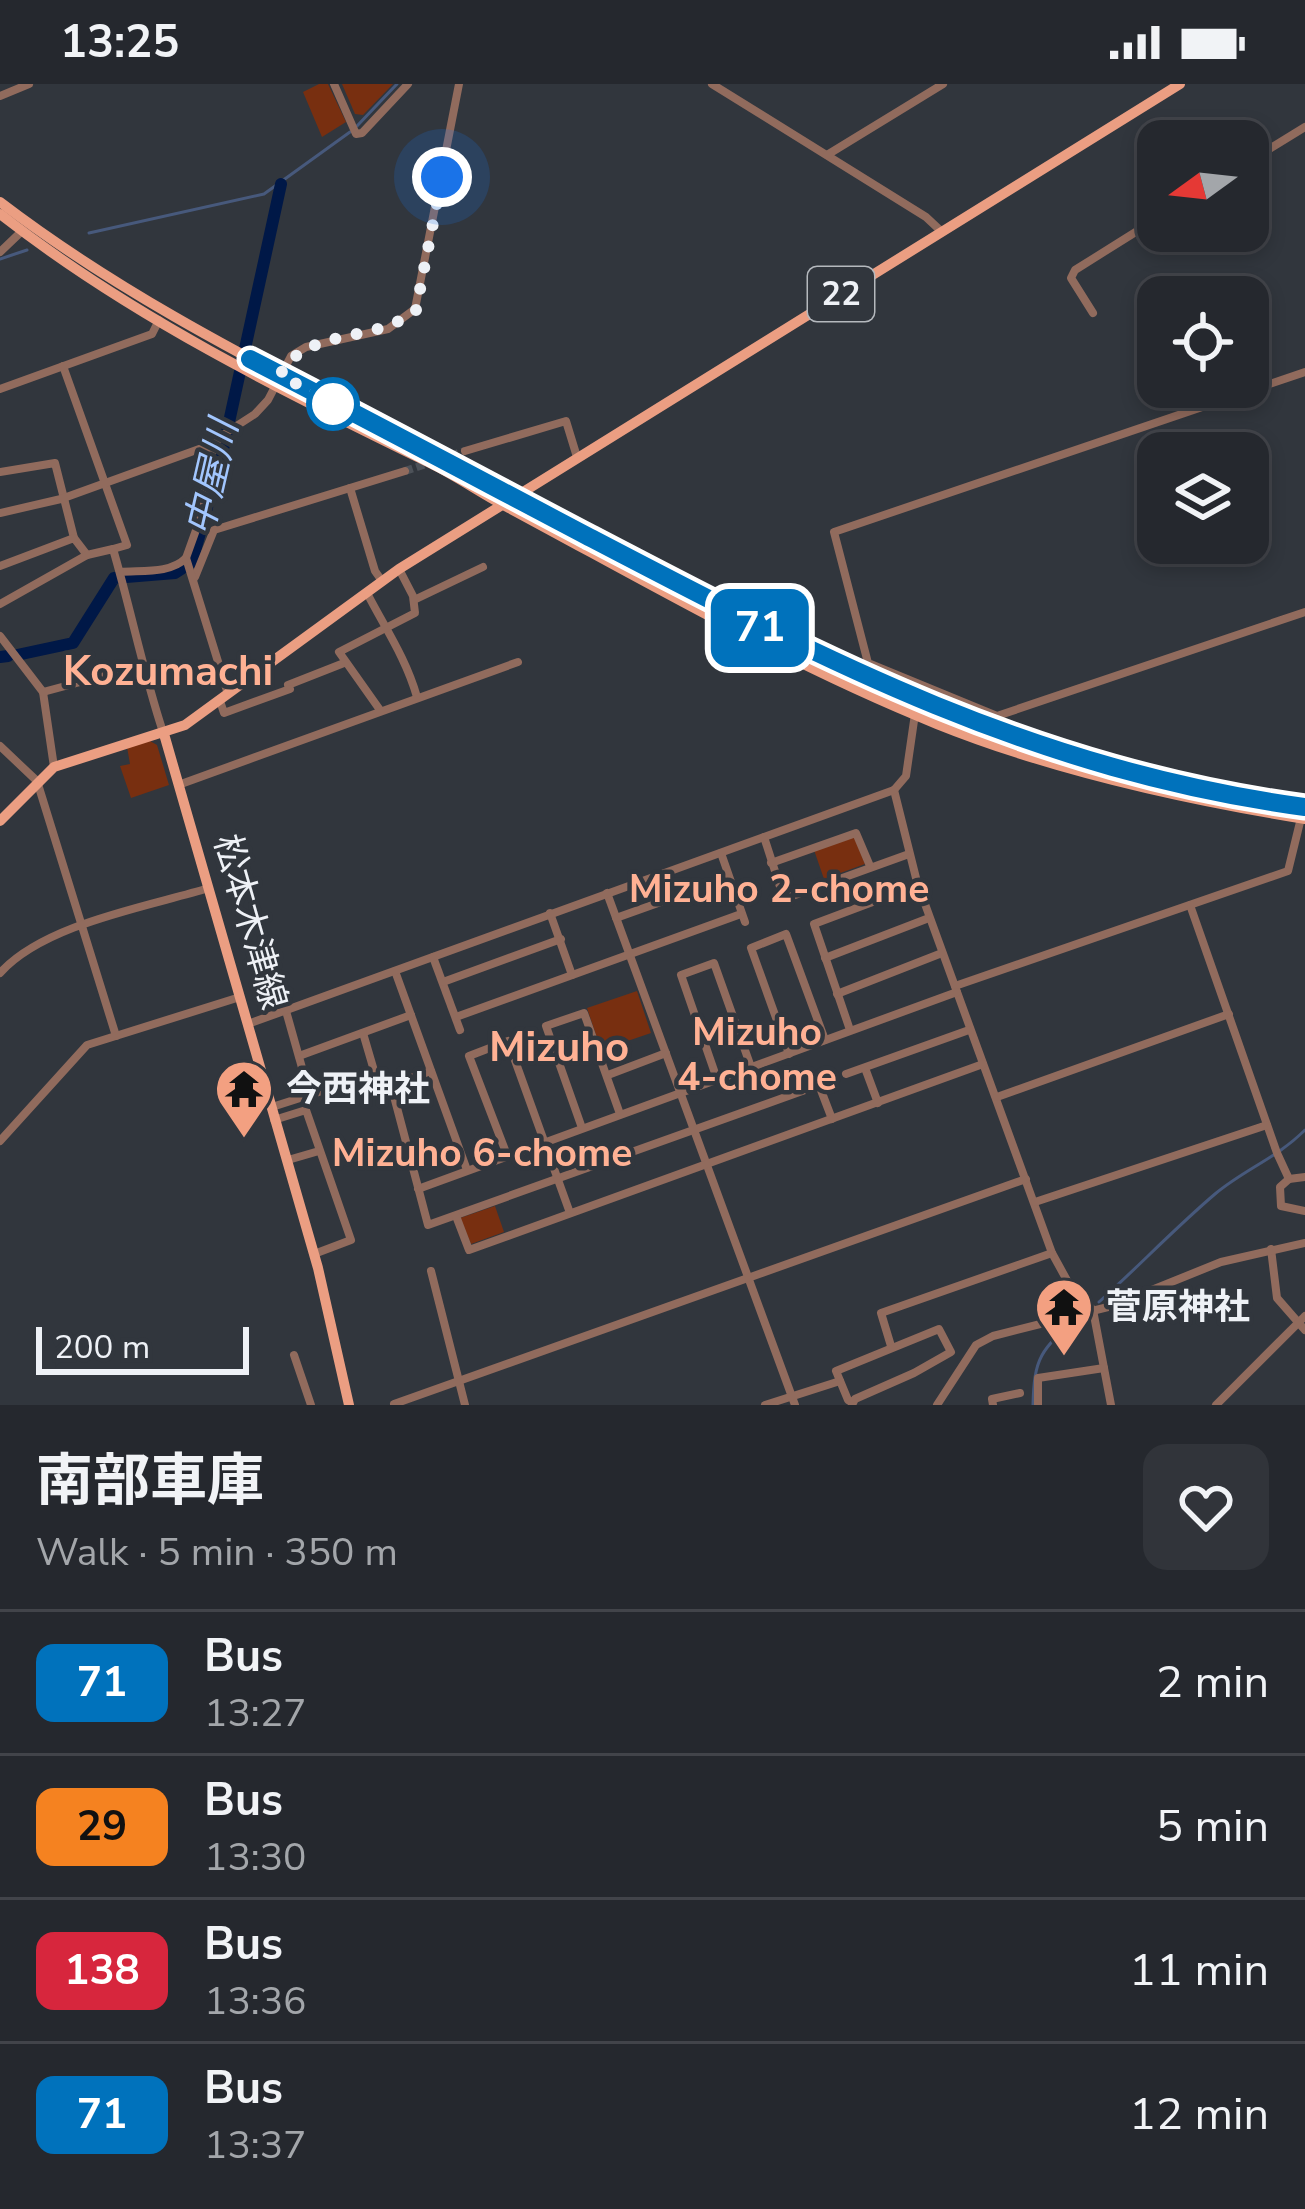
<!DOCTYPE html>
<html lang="en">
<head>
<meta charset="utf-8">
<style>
	:root { --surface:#25282e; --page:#31343a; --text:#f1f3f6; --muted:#a3a6aa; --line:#42444a }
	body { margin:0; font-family:"Nunito Sans","Noto Sans JP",sans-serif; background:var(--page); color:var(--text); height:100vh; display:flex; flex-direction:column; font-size:45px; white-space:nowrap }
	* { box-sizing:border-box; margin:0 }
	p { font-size:39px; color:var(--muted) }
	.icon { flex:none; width:66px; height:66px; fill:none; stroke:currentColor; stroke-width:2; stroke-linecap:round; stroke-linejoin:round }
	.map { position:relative; height:1321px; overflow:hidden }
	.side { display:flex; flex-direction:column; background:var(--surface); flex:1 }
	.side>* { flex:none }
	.badge { padding:0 24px; border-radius:18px; font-size:42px; line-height:78px }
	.needle { width:78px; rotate:255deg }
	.tools { position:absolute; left:1137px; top:36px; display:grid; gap:24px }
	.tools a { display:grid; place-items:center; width:132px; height:132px; border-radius:24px; background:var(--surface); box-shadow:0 6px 18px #0003,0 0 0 3px var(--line); font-size:60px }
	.scale { position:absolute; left:36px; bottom:30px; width:213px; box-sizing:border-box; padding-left:12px; border:6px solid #eef1f6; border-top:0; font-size:33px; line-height:42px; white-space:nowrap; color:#eef1f6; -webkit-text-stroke:9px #31363d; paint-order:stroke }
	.you { position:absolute; width:60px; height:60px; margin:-30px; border:9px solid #fff; border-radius:50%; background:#1a73e8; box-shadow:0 0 0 18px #1a73e833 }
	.map>.badge { position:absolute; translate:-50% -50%; box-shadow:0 0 0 6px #fff }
	.round { display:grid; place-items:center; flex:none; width:126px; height:126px; border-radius:24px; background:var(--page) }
	.overview { display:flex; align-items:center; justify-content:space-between; height:204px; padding:0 36px }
	h1 { font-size:57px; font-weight:700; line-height:90px }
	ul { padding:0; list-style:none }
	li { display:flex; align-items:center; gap:36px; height:144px; padding:0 36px; border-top:3px solid var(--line) }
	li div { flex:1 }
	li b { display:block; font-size:45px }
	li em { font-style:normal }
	li .badge { min-width:132px; font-weight:700; text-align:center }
	.status { display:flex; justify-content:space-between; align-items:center; height:84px; padding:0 60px; background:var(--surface); direction:ltr }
	.status svg { height:33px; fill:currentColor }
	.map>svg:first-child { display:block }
	.green { fill:#782f10 }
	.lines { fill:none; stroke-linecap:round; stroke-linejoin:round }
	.stream { stroke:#47597c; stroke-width:3 }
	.river { stroke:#001847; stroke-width:12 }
	.minor-tunnel { stroke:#4d5259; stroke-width:8; stroke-dasharray:8 4; stroke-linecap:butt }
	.minor { stroke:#916b5d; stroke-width:8 }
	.major { stroke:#eb9e82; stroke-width:10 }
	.line-casing { stroke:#fff; stroke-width:27 }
	.line { stroke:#0072bc; stroke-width:18 }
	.walk { stroke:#eef1f6; stroke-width:12; stroke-dasharray:0 21.6 }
	.stop-dot { fill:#fff; stroke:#0072bc; stroke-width:6 }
	.labels { text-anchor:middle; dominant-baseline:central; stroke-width:9; stroke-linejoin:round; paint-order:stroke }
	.shield { fill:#31363d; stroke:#b5b9be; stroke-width:3 }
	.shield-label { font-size:33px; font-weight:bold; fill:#eef1f6 }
	.street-label { font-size:36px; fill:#eef1f6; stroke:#31363d }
	.poi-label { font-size:36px; font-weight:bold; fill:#eef1f6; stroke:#31363d; text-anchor:start }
	.water-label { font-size:39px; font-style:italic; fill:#a2c6fe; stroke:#31363d }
	.neighbourhood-label { font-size:39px; font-weight:bold; fill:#ffb194; stroke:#31363d }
	.quarter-label { font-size:42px; font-weight:bold; fill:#ffb194; stroke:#31363d }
</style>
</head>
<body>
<div class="status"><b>13:25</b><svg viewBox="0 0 49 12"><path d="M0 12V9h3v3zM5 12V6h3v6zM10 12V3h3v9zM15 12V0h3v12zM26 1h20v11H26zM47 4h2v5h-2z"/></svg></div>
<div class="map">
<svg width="1305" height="1321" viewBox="0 0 1305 1321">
	<rect width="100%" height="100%" fill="#31363d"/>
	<g class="green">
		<path d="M 319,0 L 328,0 L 346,38 L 322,53 L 303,8 Z"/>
		<path d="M 342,0 L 393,0 L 363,31 L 355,30 Z"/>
		<path d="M 150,657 L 157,661 L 169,701 L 131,714 L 120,682 L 130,680 L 127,663 Z"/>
		<path d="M 854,752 L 865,780 L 824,795 L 814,766 Z"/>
		<path d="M 637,907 L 651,949 L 601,966 L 587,924 Z"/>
		<path d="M 495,1122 L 504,1148 L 471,1160 L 460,1134 Z"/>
	</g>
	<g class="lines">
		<g class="stream">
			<path d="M 357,42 L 397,0"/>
			<path d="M 89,149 L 264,110 L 350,48"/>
			<path d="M 0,175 L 27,166"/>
			<path d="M 1099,1218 C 1138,1183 1175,1144 1215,1110 C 1245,1085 1277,1074 1305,1046"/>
			<path d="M 1033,1321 C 1034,1274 1041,1265 1076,1236"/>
		</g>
		<g class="river">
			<path d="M 17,571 L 73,559 L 114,494 L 175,489 L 192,478 L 224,361 L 281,100"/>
			<path d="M 0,573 L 8,572"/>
		</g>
		<path class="minor-tunnel" d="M 405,387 L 465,367"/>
		<g class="minor">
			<path d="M 334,0 L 356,50 L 362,49 L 408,0"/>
			<path d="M 712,0 L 926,133 L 942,148"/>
			<path d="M 0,12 L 29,0"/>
			<path d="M 827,71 L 943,0"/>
			<path d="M 1248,78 L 1305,43"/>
			<path d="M 0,168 L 22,147"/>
			<path d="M 1093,229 L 1071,194 L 1075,186 L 1158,134"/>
			<path d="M 63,282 L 127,461 L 113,465"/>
			<path d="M 1305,288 L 834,448 L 868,579 L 997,632 L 1305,528"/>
			<path d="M 0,305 L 152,250 L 159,236"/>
			<path d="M 465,367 L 566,337 L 577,373"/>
			<path d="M 0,388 L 55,379 L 74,454"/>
			<path d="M 350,404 L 375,487 L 382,497"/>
			<path d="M 0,429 L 61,415 L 202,364 L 213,363"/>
			<path d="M 0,482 L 74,454 L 87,471"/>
			<path d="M 120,488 C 142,486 170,490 186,474"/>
			<path d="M 195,493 L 214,446 L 405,387"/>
			<path d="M 367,509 C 385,544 406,574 417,613"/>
			<path d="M 414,516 L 483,483"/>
			<path d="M 0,520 L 87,471 L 113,465 C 131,526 143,588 163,648"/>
			<path d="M 0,552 L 43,608 L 54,683"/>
			<path d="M 288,601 L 344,579"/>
			<path d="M 43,608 L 140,582"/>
			<path d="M 228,610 L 186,474 L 200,435 L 213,363 L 221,352 L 255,330 L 268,316 L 291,272 L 306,263 L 388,245 L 415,225 L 459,0"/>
			<path d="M 220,617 L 224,629 L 290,605"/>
			<path d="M 380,626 L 339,568 L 415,529 L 413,512 L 399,485"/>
			<path d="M 0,662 L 37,697 L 116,952"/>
			<path d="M 181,700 L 518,578"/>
			<path d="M 894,706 L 917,798 L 1052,1169 L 1069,1200 L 1093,1226 L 1111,1321"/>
			<path d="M 764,753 L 784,815 L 909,770"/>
			<path d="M 721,769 L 745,838"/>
			<path d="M 771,779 L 856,749 L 870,782"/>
			<path d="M 607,809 L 795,1321"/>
			<path d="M 1190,821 L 1277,1069 L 1289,1095 L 1305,1093"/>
			<path d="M 550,829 L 572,891"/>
			<path d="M 616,834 L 728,794"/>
			<path d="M 433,873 L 460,946"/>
			<path d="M 825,874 L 929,834"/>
			<path d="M 395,887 L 467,1086"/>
			<path d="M 0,889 C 44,840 146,823 209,804"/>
			<path d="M 443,898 L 561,855"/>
			<path d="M 955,902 L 1288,787 L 1301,734"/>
			<path d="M 837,910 L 942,869"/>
			<path d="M 286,927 L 310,1012"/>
			<path d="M 456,933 L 741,830"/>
			<path d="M 248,940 L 894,706 L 906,692 L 917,616"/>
			<path d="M 850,946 L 814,840 L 918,801"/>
			<path d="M 789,970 L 751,864 L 786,850 L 825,956"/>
			<path d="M 299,972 L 411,931"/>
			<path d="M 865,984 L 878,1019"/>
			<path d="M 431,987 L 391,1001 L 428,1141 L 819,1001 L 832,1035"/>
			<path d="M 846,990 L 969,946"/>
			<path d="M 608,991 L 666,969"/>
			<path d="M 717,995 L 681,891 L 714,879 L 751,983"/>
			<path d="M 997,1013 L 1229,930"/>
			<path d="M 272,1023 L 375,990 L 363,949"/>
			<path d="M 274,1036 L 306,1026 L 351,1156 L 314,1170"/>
			<path d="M 582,1044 L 546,942 L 584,929 L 620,1030"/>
			<path d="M 0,1057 L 87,961 L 240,913"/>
			<path d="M 507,1071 L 469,972 L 508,957 L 570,1129"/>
			<path d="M 288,1076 L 319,1067"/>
			<path d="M 1289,1095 L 1280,1103 L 1281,1122 L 1305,1127"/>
			<path d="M 418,1105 L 957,908"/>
			<path d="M 1035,1118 L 1267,1041"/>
			<path d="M 456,1132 L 469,1166 L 983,980"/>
			<path d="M 1271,1165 L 1277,1214 L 1305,1246"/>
			<path d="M 431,1187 L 465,1321"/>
			<path d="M 891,1262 L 881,1229 L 1052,1169"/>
			<path d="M 294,1271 L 311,1321"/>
			<path d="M 394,1320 L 1026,1095"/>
			<path d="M 765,1321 L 840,1297"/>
			<path d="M 852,1321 L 855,1315 L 914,1289 L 951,1268 L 939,1245 L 836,1287 L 848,1316 L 853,1319"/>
			<path d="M 937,1321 L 976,1261 L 993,1252 L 1112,1222 L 1221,1178 L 1305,1159"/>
			<path d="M 993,1321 L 992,1315 L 1020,1309"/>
			<path d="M 1038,1321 L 1038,1294 L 1104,1284"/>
			<path d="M 1216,1321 L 1305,1232"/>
		</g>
		<g class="major">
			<path d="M 0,118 C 136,222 290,295 440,375 C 716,522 990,681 1305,723"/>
			<path d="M 0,130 C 130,232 282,307 430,379 C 457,392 482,410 509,424 C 649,499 790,581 937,640 C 1054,687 1181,715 1305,735"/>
			<path d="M 164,650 L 318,1184 L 349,1321"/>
			<path d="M 0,737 L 54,683 L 185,641 L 399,485 L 1180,0"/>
		</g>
	</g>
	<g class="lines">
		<g class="line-casing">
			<path id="line" d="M 250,275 C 363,333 475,393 587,452 C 826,577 1033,686 1305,723"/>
		</g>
		<use href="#line" class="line"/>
		<path class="walk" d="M 333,320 L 343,325 L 280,291 C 308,241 375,261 416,226 L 442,93"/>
	</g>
	<defs>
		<g id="temple-pin" transform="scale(3)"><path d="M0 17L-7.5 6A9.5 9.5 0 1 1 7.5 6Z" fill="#f3a081" stroke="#31363d"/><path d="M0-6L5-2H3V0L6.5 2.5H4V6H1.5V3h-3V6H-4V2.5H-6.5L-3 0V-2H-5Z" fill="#111"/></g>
	</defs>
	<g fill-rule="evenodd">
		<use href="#temple-pin" x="244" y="1005"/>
		<use href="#temple-pin" x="1064" y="1223"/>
	</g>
	<circle class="stop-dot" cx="333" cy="320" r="24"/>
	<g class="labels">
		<rect class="shield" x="808" y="183" width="66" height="54" rx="9"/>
		<g class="shield-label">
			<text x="841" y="210">22</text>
		</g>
		<g class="street-label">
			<text transform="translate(250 838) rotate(74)">松本木津線</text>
		</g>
		<g class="poi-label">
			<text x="286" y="1005">今西神社</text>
			<text x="1106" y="1223">菅原神社</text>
		</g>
		<g class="water-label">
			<text transform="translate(212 394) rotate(-77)">中屋川</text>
		</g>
		<g class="neighbourhood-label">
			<text x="779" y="805">Mizuho 2-chome</text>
			<text x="757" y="948">Mizuho<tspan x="757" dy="45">4-chome</tspan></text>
			<text x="482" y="1069">Mizuho 6-chome</text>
		</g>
		<g class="quarter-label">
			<text x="168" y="587">Kozumachi</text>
			<text x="559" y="963">Mizuho</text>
		</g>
	</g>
</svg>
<div class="tools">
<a><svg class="needle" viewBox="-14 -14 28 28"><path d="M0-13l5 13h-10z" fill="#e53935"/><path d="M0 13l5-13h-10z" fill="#a3a6aa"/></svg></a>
<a><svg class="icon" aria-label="locate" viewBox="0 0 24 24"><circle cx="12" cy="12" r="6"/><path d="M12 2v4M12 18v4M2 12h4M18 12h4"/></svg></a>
<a><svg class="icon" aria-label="layers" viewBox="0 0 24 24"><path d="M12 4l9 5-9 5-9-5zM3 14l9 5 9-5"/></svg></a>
</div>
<div class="scale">200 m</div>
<div class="you" style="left:442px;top:93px"></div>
<b class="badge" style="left:760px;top:544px;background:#0072bc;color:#fff">71</b>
</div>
<section class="side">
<div class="overview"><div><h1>南部車庫</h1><p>Walk · 5 min · 350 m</p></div><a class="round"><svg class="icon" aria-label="heart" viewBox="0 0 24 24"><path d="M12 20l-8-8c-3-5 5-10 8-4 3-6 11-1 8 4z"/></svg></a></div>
<ul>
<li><span class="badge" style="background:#0072bc;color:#fff">71</span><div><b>Bus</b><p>13:27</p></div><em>2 min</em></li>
<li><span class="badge" style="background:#f58220;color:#111">29</span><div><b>Bus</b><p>13:30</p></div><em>5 min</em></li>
<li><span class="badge" style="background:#d7263d;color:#fff">138</span><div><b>Bus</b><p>13:36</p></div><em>11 min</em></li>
<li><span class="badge" style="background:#0072bc;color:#fff">71</span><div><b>Bus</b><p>13:37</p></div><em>12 min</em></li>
</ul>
</section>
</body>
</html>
